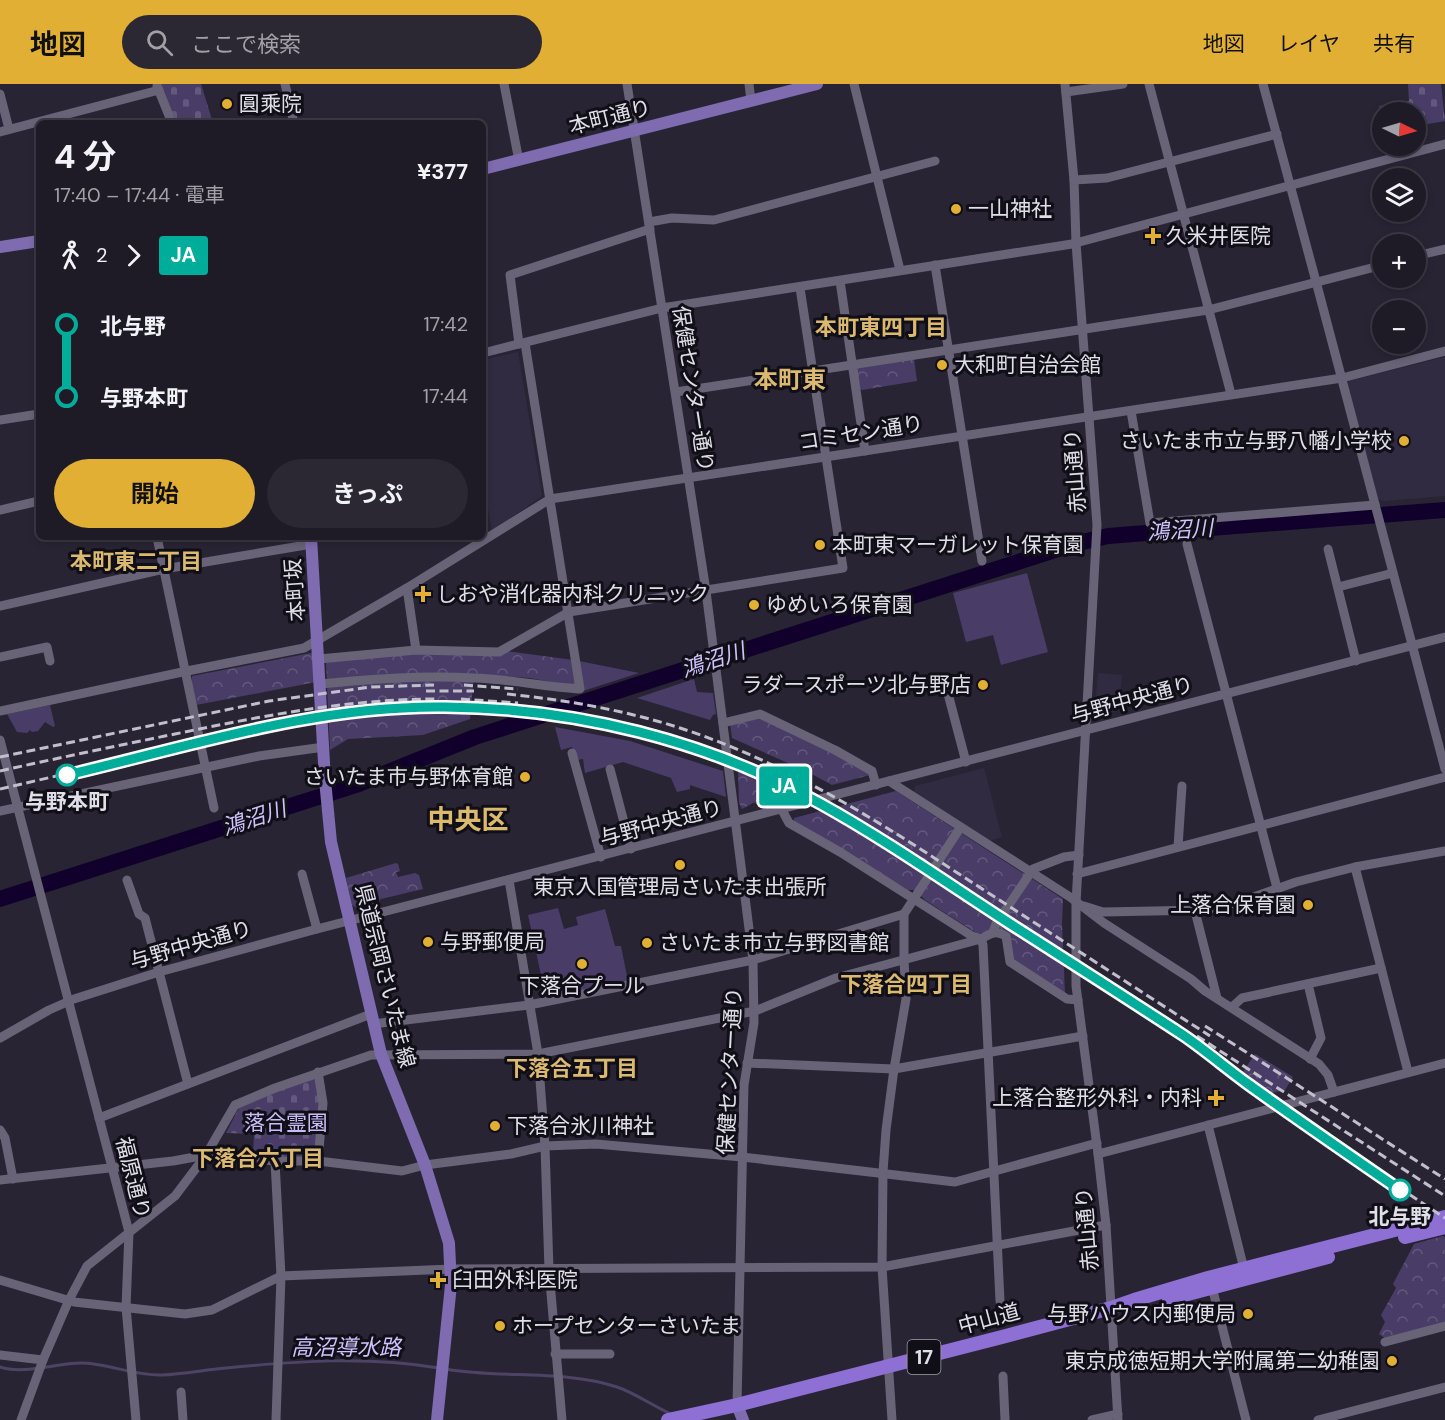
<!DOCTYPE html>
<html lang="ja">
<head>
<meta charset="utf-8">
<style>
	:root { --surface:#1e1b27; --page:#2b2833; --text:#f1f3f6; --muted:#a1a1a7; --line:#3c3944; --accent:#e1af34 }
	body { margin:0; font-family:"DM Sans","Noto Sans JP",sans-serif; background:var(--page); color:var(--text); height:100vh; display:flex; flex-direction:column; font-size:22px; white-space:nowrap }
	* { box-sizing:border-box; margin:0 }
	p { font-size:20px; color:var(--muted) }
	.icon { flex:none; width:33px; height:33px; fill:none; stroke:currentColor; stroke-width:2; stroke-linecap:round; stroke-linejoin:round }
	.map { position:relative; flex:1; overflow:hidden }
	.details { position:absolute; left:36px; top:36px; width:450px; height:420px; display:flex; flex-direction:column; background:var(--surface); border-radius:9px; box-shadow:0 3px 9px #0003,0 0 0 2px var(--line) }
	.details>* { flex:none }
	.badge { padding:0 12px; border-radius:4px; font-size:21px; line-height:39px }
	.needle { width:39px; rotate:95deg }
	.buttons { position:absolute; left:1372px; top:18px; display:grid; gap:12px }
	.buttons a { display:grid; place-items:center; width:54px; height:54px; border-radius:50%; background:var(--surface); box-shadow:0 3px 9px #0003,0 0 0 2px var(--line); font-size:30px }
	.map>.badge { position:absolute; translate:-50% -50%; box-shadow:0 0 0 3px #fff }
	.legs { display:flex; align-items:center; gap:9px; height:66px; padding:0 18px; font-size:20px }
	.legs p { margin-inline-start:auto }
	.headline { display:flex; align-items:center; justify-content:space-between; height:102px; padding:0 18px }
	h1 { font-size:33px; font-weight:700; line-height:45px }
	.action { display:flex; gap:12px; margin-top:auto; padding:12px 18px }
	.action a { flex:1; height:69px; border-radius:36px; background:var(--accent); color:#111; font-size:24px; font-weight:700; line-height:69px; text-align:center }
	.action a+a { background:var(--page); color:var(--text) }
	ul { padding:0 18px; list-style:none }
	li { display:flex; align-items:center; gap:21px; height:72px; font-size:22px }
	li i { display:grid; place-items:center; width:9px; height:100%; margin:0 8px; background:currentColor }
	li i::after { content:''; width:15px; height:15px; margin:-8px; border:4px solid; border-radius:50%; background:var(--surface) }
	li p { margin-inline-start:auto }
	li:first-child i { background:linear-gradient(#0000 50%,currentColor 0) }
	li:last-child i { background:linear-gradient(currentColor 50%,#0000 0) }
	header { display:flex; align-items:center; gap:36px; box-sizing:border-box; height:84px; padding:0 30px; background:var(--accent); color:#111 }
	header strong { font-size:28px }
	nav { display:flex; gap:33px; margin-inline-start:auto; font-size:21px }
	.search { width:420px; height:54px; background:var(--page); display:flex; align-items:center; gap:15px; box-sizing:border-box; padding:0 21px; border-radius:33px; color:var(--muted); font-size:22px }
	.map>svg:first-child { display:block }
	.built { fill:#312b42 }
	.green { fill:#493d67 }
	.cemetery { fill:url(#cemetery-stones) }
	.park { fill:url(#park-crowns) }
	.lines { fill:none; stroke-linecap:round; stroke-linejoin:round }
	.stream { stroke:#4f4365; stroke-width:3 }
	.river { stroke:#11002c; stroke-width:16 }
	.minor { stroke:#686377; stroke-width:9 }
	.major { stroke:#7f6baf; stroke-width:12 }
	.highway { stroke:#8e70d4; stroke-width:14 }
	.rail { stroke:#c1bfcb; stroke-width:3; stroke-dasharray:9 4.5; stroke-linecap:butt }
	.line-1-casing { stroke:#fff; stroke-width:14 }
	.line-1 { stroke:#00ac9a; stroke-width:9 }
	.poi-dot { fill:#e1af34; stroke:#100e16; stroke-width:2 }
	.stop-1-dot { fill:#fff; stroke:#00ac9a; stroke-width:3 }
	.labels { text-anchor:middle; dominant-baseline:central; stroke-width:6; stroke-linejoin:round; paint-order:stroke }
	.shield { fill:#100e16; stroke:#a2a0aa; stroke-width:1.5 }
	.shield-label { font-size:20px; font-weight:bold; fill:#e0dee9 }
	.poi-label { font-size:21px; fill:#e0dee9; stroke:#100e16; text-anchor:start }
	.street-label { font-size:21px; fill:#e0dee9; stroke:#100e16 }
	.stop-label { font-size:21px; font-weight:bold; fill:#e0dee9; stroke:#100e16 }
	.park-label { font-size:21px; fill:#cbbcf8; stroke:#100e16 }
	.neighbourhood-label { font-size:22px; font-weight:bold; fill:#dbba70; stroke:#100e16 }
	.water-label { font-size:22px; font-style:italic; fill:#d0c2fe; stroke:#100e16 }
	.quarter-label { font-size:24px; font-weight:bold; fill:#dbba70; stroke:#100e16 }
	.district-label { font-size:27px; font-weight:bold; fill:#dbba70; stroke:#100e16 }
</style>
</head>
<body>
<header>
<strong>地図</strong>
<div class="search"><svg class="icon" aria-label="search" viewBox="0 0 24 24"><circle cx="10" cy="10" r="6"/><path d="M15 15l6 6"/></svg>ここで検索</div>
<nav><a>地図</a><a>レイヤ</a><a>共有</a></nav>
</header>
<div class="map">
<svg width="1445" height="1336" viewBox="0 0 1445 1336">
	<defs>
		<pattern id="cemetery-stones" width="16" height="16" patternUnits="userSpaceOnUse" patternTransform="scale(1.5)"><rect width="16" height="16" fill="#493d67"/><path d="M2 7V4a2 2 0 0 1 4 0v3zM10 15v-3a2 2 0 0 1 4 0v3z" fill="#63597d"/></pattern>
		<pattern id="park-crowns" width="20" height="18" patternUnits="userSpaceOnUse" patternTransform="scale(1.5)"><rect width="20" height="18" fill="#493d67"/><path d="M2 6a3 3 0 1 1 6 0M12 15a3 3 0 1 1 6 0" fill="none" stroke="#63597d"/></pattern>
	</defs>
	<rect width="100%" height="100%" fill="#282434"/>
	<g class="built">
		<path d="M 518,268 L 542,412 L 492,447 L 483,396 L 483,276 Z"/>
		<path d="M 1445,273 L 1445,412 L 1384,417 L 1378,415 L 1347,302 L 1349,297 Z"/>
		<path d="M 1098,589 L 1122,591 L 1119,626 L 1094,634 Z"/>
		<path d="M 984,684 L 1002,753 L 989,757 L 914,709 L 915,702 Z"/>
	</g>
	<g class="green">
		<path d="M 1027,489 L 1048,568 L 1001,581 L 993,551 L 966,558 L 953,509 Z"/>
		<path d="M 579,577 L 639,589 L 583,607 Z"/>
		<path d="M 694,595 L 697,608 L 713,609 L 716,630 L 713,631 L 710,636 L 637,614 Z"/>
		<path d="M 50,621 L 55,642 L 53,643 L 45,638 L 38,647 L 32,648 L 30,646 L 27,649 L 17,648 L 7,630 Z"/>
		<path d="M 555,643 L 630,657 L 723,687 L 726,713 L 690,701 L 690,705 L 677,708 L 671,694 L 623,678 L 585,689 L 583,675 L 576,676 L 572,663 L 561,666 Z"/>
		<path d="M 558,824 L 564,845 L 578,841 L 576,833 L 605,825 L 615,862 L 621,862 L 628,897 L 546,914 L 528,831 Z"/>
	</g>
	<g class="cemetery">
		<path d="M 160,0 L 201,0 L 213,39 L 177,39 Z"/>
		<path d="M 1408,0 L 1441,0 L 1445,37 L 1416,42 L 1416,28 L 1383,28 L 1383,48 L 1381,49 L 1379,22 L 1409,17 Z"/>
		<path d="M 313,994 L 316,996 L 320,1020 L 315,1074 L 253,1071 L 254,1050 L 226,1049 L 239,1024 L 267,1011 Z"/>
	</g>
	<g class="park">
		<path d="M 914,275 L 917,297 L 862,306 L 858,304 L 856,286 L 857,283 Z"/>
		<path d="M 507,567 L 573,576 L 576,599 L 573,602 L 530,594 L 474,590 L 470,635 L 423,651 L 348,655 L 330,666 L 326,577 L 376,571 Z"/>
		<path d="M 311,569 L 314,570 L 316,598 L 196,621 L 192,600 L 192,592 Z"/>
		<path d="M 759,633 L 859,682 L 870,691 L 832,701 L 808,688 L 732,654 L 730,640 Z"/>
		<path d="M 738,686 L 792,710 L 753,719 L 742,725 L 739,719 Z"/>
		<path d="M 896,707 L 1063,815 L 1062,839 L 1065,910 L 1016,878 L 1011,871 L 1009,848 L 994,843 L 986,849 L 978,850 L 925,816 L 915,806 L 908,806 L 794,737 L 794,734 Z"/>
		<path d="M 396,779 L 398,780 L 400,787 L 396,788 L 398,793 L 415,789 L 419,791 L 423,805 L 381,815 L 374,820 L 357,824 L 352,821 L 346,794 Z"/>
		<path d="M 1255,970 L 1293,993 L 1285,1006 L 1260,1012 L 1237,997 Z"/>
		<path d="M 1443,1152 L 1445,1154 L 1445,1239 L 1386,1255 L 1379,1250 L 1385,1238 L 1381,1231 L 1396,1204 L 1393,1200 L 1414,1160 Z"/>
	</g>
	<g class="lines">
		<g class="stream">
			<path d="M 0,1283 C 23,1291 57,1279 81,1279 C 107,1279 134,1292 162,1291 C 183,1290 204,1286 226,1284 C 298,1277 366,1272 439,1284"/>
			<path d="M 445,1285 C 502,1295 562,1285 617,1303 C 635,1309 653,1322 671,1330"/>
		</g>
		<path class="river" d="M 0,815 L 356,701 L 475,653 L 1074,460 L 1108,452 L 1445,426"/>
		<g class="minor">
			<path d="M 285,0 L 294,39"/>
			<path d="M 504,0 L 519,77"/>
			<path d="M 627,0 L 706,507 L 753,876 L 754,939 L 744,1001 L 737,1321"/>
			<path d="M 749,0 L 751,17"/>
			<path d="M 854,0 L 900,186"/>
			<path d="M 1065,0 L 1074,96 L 1076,159 L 1097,441 L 1076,819 L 1076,902 L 1098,1070 L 1106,1141 L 1118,1336"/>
			<path d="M 1149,0 L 1231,310"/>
			<path d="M 1263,0 C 1325,228 1384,457 1445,685"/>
			<path d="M 157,2 L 172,39"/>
			<path d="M 1066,8 L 1123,0"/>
			<path d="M 0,10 L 9,45"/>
			<path d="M 0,48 L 159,6"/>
			<path d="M 1074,96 L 1107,94 L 1277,50"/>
			<path d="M 649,138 L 672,134 L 714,136 L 935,77"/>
			<path d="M 1416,172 L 1445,165"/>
			<path d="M 935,181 L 982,477"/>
			<path d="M 840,197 L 865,367"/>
			<path d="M 519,260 L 510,191 L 650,145"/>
			<path d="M 483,269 L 662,224 L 1072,160 L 1445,60"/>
			<path d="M 676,308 L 1208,226 L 1383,181"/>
			<path d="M 1131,327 L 1150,439 L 1375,421"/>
			<path d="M 0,336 L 39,330"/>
			<path d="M 0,426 L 39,417"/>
			<path d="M 157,453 L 214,724"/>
			<path d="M 1187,460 L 1277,804"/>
			<path d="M 1328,465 L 1356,577"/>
			<path d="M 1338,503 L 1393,489"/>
			<path d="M 407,504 L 416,566"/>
			<path d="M 0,522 L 164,485 L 312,460"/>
			<path d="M 0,573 L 47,563 L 50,577"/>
			<path d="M 319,575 L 416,566 L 499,568 L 569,528 L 843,484 L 800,204"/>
			<path d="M 320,600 C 372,595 423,591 474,594 C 510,595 545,603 580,605 L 525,259"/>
			<path d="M 947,606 L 966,678"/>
			<path d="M 0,627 L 187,587 L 304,564 L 407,504 L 550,415 L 1342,294 L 1445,267"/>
			<path d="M 723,639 L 760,630 L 835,666 L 872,687 L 876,701"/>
			<path d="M 0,656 L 129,1148 L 126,1223 L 136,1336"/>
			<path d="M 572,669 L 601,773"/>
			<path d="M 610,685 L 631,765"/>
			<path d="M 889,697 L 1070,813 L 1104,839 L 1191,895 L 1205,907 L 1319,980 L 1328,991 L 1334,1008"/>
			<path d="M 782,726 L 789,739 L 840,768 L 972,852 L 981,855"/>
			<path d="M 0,727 L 259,672 L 324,663"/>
			<path d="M 1178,763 L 1182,702"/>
			<path d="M 1355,783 L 1408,988"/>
			<path d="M 302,790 L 317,845"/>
			<path d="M 1077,790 L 1445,693"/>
			<path d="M 127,796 L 139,830 L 145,834 L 188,1000"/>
			<path d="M 509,796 L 538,970 L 545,1062 L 549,1186 L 562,1336"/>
			<path d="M 1084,822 L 1103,828 L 1204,826 L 1242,817 L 1296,798 L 1355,783 L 1445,767"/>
			<path d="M 1195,827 L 1217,914"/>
			<path d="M 993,848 L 996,840 L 1033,785 L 1064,773 L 1079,771"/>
			<path d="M 981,855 L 983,861 L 1000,1217"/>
			<path d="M 1308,900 L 1321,954 L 1310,975"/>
			<path d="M 1232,923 L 1242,914 L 1381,884"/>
			<path d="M 373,940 L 529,921 L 753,876 L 904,830"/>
			<path d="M 0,954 L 49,926 L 74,915 L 159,888 L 317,845 L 1445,553"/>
			<path d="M 747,979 L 894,985 L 1083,952"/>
			<path d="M 318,988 L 323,1019 L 318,1077"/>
			<path d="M 99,1034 L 371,930"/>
			<path d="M 1208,1041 L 1244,1185"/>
			<path d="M 0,1046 L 5,1054 L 13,1095"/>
			<path d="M 1098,1070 L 1445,979"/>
			<path d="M 275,1077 L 281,1192 L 276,1336"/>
			<path d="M 0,1096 L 173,1077 L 206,1071 L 275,1077 L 318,1077 L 402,1087 L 425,1081 L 511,1070 L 545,1062 L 596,1060 L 742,1073 L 955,1098 L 1097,1059"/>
			<path d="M 0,1196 L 74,1218 L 185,1230 L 212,1226 L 281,1192 L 452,1185 L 882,1183 L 1106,1141"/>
			<path d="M 1212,1203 L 1246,1336"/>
			<path d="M 1385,1258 L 1445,1242"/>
			<path d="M 555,1270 L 610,1270"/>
			<path d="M 0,1271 L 43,1276"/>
			<path d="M 1003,1292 L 1005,1336"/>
			<path d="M 181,1308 L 183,1336"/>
			<path d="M 21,1336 L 43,1276 L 69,1216 L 87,1182 L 175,1112 L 206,1071 L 235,1021 L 275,1004 L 371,971 L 538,970 L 755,927 L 836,894 L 981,855 C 991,849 996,846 1006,852 L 1010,878 L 1067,915 L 1078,916"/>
			<path d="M 892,1336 L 882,1183 L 883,1088 L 886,1046 L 894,985 L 906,915 L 904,875 L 904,830 L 960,744"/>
			<path d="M 1092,1336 L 1118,1330"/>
			<path d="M 1318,1336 L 1445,1303"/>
		</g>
		<g class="major">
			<path d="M 483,85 L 817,0"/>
			<path d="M 0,163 L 39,157"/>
			<path d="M 311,453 L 325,696 L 331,758 L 381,970 L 425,1081 L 449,1159 L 451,1201 L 437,1336"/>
			<path d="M 737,1321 L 743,1336"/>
		</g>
		<g class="highway">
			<path d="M 1405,1153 L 1445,1143"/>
			<path d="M 1169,1215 L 1328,1173"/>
			<path d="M 668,1336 L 737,1321 L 1002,1253 L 1111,1224 L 1134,1216 L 1208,1194 L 1445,1133"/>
		</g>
		<g class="rail">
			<path d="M 464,601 L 518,605"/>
			<path d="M 426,607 L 474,607"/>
			<path d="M 507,610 C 566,616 624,626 680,644 C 761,670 836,712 908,757 L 1210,952"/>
			<path d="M 461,615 L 518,619"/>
			<path d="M 0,673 L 269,617 L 371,603 L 434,601"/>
			<path d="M 0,687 C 58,674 116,662 175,650 C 262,632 348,615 437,615"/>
			<path d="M 0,705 L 312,633 L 399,625 L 442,623 L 541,629 L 584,636 L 677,658 L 750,686 L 820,719 L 874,752 L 1186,954 L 1310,1045 L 1445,1134"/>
			<path d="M 1205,942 L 1445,1095"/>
			<path d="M 1197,952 L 1445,1112"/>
		</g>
	</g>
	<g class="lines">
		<g class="line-1-casing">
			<path id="line-1" d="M 67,691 C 191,662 316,621 445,623 C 575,624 707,656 821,720 C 886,756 947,799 1009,839 C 1067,876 1125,913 1183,951 C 1205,966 1226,984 1248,1000 C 1298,1036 1349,1071 1400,1106"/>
		</g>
		<use href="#line-1" class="line-1"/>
	</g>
	<g class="poi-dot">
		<circle cx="227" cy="20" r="6"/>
		<circle cx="956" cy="125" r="6"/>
		<path d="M1150 143h6v6h6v6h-6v6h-6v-6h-6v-6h6z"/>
		<circle cx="942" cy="281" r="6"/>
		<circle cx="1404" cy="357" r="6"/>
		<circle cx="820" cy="461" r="6"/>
		<path d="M420 501h6v6h6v6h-6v6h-6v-6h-6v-6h6z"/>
		<circle cx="754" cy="521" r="6"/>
		<circle cx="983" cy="601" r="6"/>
		<circle cx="525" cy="693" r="6"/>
		<circle cx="680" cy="781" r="6"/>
		<circle cx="1308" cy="821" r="6"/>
		<circle cx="428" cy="858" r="6"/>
		<circle cx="647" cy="859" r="6"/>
		<circle cx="582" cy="880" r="6"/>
		<path d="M1213 1005h6v6h6v6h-6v6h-6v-6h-6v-6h6z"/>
		<circle cx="495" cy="1042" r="6"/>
		<path d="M435 1187h6v6h6v6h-6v6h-6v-6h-6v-6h6z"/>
		<circle cx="1248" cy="1230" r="6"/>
		<circle cx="500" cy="1242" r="6"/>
		<circle cx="1392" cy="1277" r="6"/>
	</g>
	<g class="stop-1-dot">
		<circle cx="67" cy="691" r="10"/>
		<circle cx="1400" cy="1106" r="10"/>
	</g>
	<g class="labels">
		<rect class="shield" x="907.5" y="1256" width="33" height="34" rx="4.5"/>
		<g class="shield-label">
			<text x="924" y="1273">17</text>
		</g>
		<g class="poi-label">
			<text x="239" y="20">圓乘院</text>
			<text x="968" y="125">一山神社</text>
			<text x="1166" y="152">久米井医院</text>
			<text x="954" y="281">大和町自治会館</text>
			<text x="1392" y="357" text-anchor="end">さいたま市立与野八幡小学校</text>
			<text x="832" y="461">本町東マーガレット保育園</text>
			<text x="436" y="510">しおや消化器内科クリニック</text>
			<text x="766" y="521">ゆめいろ保育園</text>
			<text x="971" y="601" text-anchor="end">ラダースポーツ北与野店</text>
			<text x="513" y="693" text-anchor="end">さいたま市与野体育館</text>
			<text x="680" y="803" text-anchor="middle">東京入国管理局さいたま出張所</text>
			<text x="1296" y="821" text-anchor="end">上落合保育園</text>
			<text x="440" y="858">与野郵便局</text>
			<text x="659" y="859">さいたま市立与野図書館</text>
			<text x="582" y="902" text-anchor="middle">下落合プール</text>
			<text x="1202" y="1014" text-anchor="end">上落合整形外科・内科</text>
			<text x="507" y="1042">下落合氷川神社</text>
			<text x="452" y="1196">臼田外科医院</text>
			<text x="1236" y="1230" text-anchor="end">与野ハウス内郵便局</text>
			<text x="512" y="1242">ホープセンターさいたま</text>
			<text x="1380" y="1277" text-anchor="end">東京成徳短期大学附属第二幼稚園</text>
		</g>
		<g class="street-label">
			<text transform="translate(610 33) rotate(-14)">本町通り</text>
			<text transform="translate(693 305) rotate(81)">保健センター通り</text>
			<text transform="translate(861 349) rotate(-9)">コミセン通り</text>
			<text transform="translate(1075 387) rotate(-94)">赤山通り</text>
			<text transform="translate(295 506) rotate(-94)">本町坂</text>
			<text transform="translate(1132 616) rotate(-15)">与野中央通り</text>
			<text transform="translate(661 739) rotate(-15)">与野中央通り</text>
			<text transform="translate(191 861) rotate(-16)">与野中央通り</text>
			<text transform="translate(385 892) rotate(76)">県道宗岡さいたま線</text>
			<text transform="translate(730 987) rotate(-87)">保健センター通り</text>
			<text transform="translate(133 1094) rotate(76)">福原通り</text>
			<text transform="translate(1087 1145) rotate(-95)">赤山通り</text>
			<text transform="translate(989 1235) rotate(-15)">中山道</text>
		</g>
		<g class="stop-label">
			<text x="67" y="718">与野本町</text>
			<text x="1400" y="1133">北与野</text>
		</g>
		<g class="park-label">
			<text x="286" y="1039">落合霊園</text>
		</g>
		<g class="neighbourhood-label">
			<text x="881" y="243">本町東四丁目</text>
			<text x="136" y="477">本町東二丁目</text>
			<text x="906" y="900">下落合四丁目</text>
			<text x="572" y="984">下落合五丁目</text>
			<text x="258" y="1074">下落合六丁目</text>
		</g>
		<g class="water-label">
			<text transform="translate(1180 446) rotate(-4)">鴻沼川</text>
			<text transform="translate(713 576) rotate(-18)">鴻沼川</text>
			<text transform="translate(254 734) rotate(-18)">鴻沼川</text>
			<text x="346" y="1263">高沼導水路</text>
		</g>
		<g class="quarter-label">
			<text x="790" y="295">本町東</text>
		</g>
		<g class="district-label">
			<text x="468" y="735">中央区</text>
		</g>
	</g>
</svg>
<div class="buttons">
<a><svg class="needle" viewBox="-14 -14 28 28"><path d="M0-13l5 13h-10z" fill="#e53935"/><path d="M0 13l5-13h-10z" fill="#a1a1a7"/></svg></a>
<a><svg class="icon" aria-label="layers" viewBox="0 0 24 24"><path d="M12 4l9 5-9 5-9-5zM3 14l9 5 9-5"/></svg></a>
<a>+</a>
<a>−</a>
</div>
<b class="badge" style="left:784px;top:702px;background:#00ac9a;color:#fff">JA</b>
<section class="details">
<div class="headline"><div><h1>4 分</h1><p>17:40 – 17:44 · 電車</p></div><b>¥377</b></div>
<div class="legs"><svg class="icon" aria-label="walk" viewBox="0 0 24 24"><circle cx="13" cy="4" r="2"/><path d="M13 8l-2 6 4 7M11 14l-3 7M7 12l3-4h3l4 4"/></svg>2<svg class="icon" aria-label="forward" viewBox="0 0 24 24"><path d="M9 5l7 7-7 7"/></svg><b class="badge" style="background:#00ac9a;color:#fff">JA</b></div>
<ul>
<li><i style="color:#00ac9a"></i><b>北与野</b><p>17:42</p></li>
<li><i style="color:#00ac9a"></i><b>与野本町</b><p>17:44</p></li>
</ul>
<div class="action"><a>開始</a><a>きっぷ</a></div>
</section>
</div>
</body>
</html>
